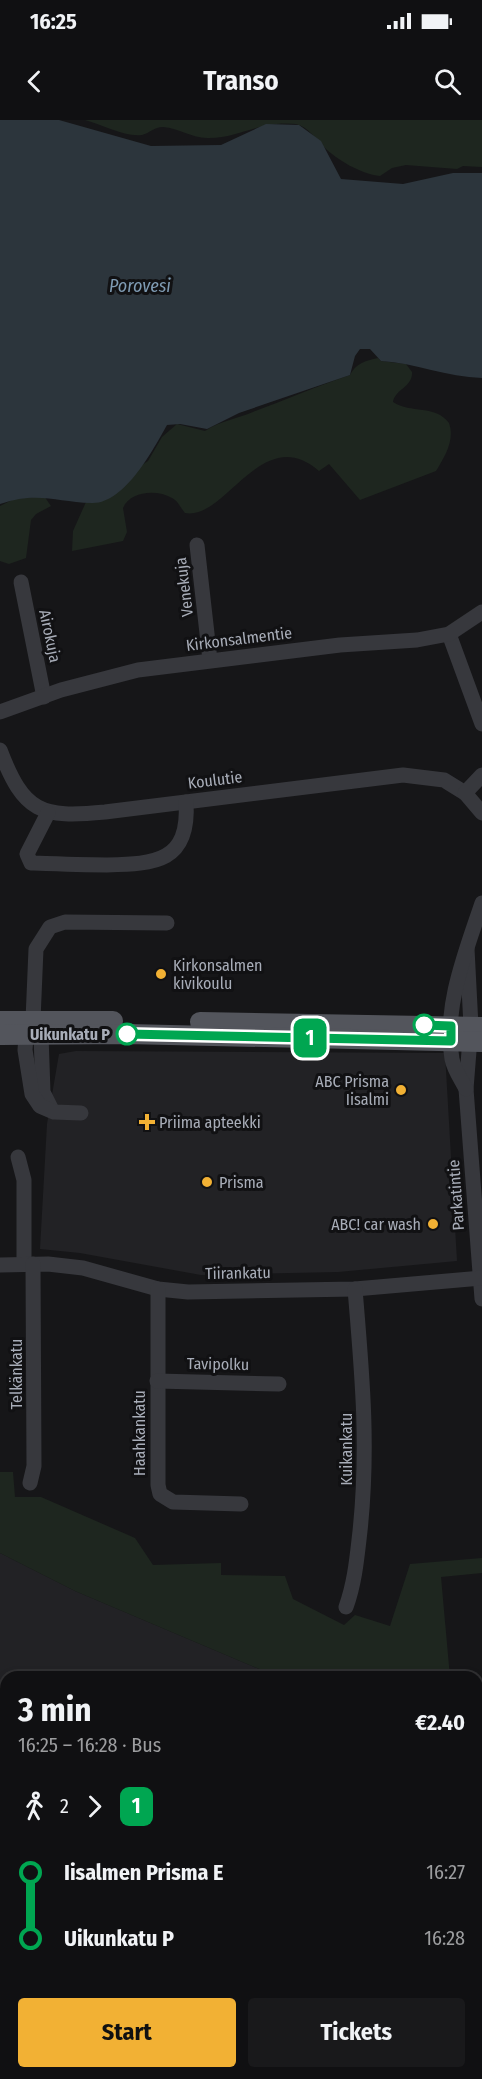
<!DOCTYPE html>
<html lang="en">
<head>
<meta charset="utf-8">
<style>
	:root { --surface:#101012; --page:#19191b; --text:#f1f3f6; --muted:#9c9d9f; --line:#303032; --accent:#f2b134 }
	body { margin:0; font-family:"Fira Sans Condensed",sans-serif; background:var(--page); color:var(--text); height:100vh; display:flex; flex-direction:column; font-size:22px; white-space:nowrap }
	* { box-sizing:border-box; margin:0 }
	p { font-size:20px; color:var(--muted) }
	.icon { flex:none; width:33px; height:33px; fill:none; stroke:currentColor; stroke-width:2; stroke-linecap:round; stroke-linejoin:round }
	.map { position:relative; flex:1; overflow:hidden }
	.sheet { position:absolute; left:0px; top:1551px; width:483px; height:408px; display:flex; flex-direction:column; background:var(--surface); border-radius:18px 18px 0 0; box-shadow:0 3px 9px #0003,0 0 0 2px var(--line) }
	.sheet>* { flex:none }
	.badge { padding:0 12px; border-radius:9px; font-size:21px; line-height:39px }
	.map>.badge { position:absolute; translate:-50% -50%; box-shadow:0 0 0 3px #fff }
	.legs { display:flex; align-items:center; gap:9px; height:66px; padding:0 18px; font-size:20px }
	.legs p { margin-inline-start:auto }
	.summary { display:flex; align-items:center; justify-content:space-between; height:102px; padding:0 18px }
	h1 { font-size:33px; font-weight:700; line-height:45px }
	.action { display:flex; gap:12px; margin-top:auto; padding:12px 18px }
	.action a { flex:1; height:69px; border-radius:6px; background:var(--accent); color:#111; font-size:24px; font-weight:700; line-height:69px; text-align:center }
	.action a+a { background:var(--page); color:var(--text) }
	ul { padding:0 18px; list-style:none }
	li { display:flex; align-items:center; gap:21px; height:66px; font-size:22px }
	li i { display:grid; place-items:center; width:9px; height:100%; margin:0 8px; background:currentColor }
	li i::after { content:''; width:15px; height:15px; margin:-8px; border:4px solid; border-radius:50%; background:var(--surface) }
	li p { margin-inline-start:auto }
	li:first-child i { background:linear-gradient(#0000 50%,currentColor 0) }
	li:last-child i { background:linear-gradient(currentColor 50%,#0000 0) }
	.status { display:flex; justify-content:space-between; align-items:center; height:42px; padding:0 30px; background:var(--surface); direction:ltr }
	.status svg { height:16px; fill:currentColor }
	header { display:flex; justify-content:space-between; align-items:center; height:78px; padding:0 18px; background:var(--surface); font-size:27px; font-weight:700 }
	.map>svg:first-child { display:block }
	.built { fill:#222225 }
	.green { fill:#1e261f }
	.water { fill:#2c353c }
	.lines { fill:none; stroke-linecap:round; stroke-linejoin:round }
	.minor { stroke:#37383d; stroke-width:15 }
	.major { stroke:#53555c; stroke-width:20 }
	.line-1-casing { stroke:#fff; stroke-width:14 }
	.line-1 { stroke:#00a651; stroke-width:9 }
	.poi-dot { fill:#f2b134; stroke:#111113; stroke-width:2 }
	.stop-1-dot { fill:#fff; stroke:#00a651; stroke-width:3 }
	.labels { text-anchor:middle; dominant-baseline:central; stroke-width:6; stroke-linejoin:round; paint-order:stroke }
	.street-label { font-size:16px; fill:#a8adb8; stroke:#111113 }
	.poi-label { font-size:16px; fill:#a8adb8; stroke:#111113; text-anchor:start }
	.stop-label { font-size:16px; font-weight:bold; fill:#a8adb8; stroke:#111113; text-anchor:end }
	.water-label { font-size:18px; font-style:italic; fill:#7f9bb3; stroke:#111113 }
</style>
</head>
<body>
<div class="status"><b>16:25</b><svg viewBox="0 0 49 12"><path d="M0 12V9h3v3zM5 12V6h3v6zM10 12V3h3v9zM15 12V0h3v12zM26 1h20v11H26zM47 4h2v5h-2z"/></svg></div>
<header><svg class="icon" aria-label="back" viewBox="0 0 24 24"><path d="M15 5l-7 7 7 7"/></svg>Transo<svg class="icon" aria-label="search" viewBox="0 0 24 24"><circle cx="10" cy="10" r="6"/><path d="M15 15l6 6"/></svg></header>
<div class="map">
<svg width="482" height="1959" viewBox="0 0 482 1959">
	<rect width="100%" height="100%" fill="#161618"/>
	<g class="built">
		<path d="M 76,931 L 445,933 L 457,1141 L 338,1152 L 201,1155 L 80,1133 L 40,1129 L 47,1004 L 59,934 Z"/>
		<path d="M 0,1433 L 75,1471 L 278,1557 L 6,1557 L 6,1674 L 0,1675 Z"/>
		<path d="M 478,1635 L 482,1638 L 482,1818 L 477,1819 Z"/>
		<path d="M 6,1710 L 6,1900 L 0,1901 L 0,1711 Z"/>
		<path d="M 482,1830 L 482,1919 L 477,1920 L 477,1831 Z"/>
		<path d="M 482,1947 L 482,1959 L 420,1959 L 450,1953 L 477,1953 L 477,1948 Z"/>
		<path d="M 13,1953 L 369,1953 L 370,1959 L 13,1959 Z"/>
	</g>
	<g class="green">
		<path d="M 85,0 L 482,0 L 482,47 L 463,46 L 457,49 L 406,45 L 392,48 L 380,56 C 361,54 337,40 324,27 C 314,18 310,8 296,4 C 259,0 239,19 207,18 C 192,18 179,8 163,7 C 154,7 150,13 142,15 C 124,17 103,5 85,0 Z"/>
		<path d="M 378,238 L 381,241 L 406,244 L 412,252 C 413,267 395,269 393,282 C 411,294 435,284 449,303 C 455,320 445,336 436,351 L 360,380 L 329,344 L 319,351 C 262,301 226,401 185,393 C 180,387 178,381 172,378 C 157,369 130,371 123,388 L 127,412 L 123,421 L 72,431 L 73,411 L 86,382 L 148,341 L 162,317 L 177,304 L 205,311 C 220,301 236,299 253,292 C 285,280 317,266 350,255 C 356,243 365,241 378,238 Z"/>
		<path d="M 44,376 L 51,386 L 36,394 L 31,400 L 26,438 L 9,444 L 0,441 L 0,386 L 14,379 Z"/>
		<path d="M 0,1352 L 13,1352 L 15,1377 L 41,1377 L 135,1418 L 153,1445 L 221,1443 L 221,1455 L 285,1456 L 293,1479 L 344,1505 L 355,1495 L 390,1506 L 410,1444 L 482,1438 L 482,1453 L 441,1457 L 450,1557 L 278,1557 L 75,1471 L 0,1433 Z"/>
		<path d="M 482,1561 L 482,1598 L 477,1599 L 477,1561 Z"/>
	</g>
	<path class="water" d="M 0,0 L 59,0 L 151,26 L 221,25 L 266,4 L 299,5 L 321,21 L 341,59 L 403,64 L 453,53 L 482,53 L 482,258 C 447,257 415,243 381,241 L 370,229 L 360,229 L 355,236 L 350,255 L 239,293 L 207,309 L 180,304 L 167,305 C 154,328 125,384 92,383 C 56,382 38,371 0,384 Z"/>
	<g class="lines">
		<g class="minor">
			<path d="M 197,425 L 210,540"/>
			<path d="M 21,462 L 44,577"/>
			<path d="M 449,514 L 482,604"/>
			<path d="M 0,592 L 61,570 L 138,550 L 340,525 L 417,520 L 449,514 L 482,492"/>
			<path d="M 0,630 C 24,693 41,698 105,692 L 403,655 L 444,660 L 465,673"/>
			<path d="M 482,655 L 465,673 L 482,693"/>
			<path d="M 48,693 L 27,734 L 31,743 C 57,744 82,745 107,745 C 155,744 190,742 186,682"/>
			<path d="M 467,829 L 471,906 L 466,969 L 482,1179"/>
			<path d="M 36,907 L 41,915 L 43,972 L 52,990"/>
			<path d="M 466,969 C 461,959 454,950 452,939 C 443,887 466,831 482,783"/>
			<path d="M 81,993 L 54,992 L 40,986 L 32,974 L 25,930 L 26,916 L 33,900 L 36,829 L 50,807 L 65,802 L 167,803"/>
			<path d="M 18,1037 L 24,1060 L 24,1144"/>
			<path d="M 0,1145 L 48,1144 L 83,1148 L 158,1169 L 188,1172 L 355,1169 L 482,1158"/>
			<path d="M 158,1169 L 158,1365 L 160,1374 L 173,1382 L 241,1384"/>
			<path d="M 157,1261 L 279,1264"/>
			<path d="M 30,1363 L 34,1346 L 33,1144"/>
			<path d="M 346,1487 C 355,1462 357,1437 360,1411 C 369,1326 362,1253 355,1169"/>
			<path d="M 477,1618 L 482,1617"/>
			<path d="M 0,1703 L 6,1702"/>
			<path d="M 477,1934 L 482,1934"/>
			<path d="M 0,1936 L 6,1934"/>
			<path d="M 366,1953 L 369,1953"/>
		</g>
		<g class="major">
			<path d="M 0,901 L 113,901"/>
			<path d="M 200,902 L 482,907"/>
			<path d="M 0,915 L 127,914 L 482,922"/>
		</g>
	</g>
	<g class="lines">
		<g class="line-1-casing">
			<path id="line-1" d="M 127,914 L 451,921 L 451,906 L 424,905"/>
		</g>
		<use href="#line-1" class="line-1"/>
	</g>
	<g class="poi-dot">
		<circle cx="161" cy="854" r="6"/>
		<circle cx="401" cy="970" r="6"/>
		<path d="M144 993h6v6h6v6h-6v6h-6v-6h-6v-6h6z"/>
		<circle cx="207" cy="1062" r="6"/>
		<circle cx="433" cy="1104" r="6"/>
	</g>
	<g class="stop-1-dot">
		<circle cx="424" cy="905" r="10"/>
		<circle cx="127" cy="914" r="10"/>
	</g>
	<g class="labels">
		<g class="street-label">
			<text transform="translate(184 467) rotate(-97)">Venekuja</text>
			<text transform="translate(50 516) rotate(78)">Airokuja</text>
			<text transform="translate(239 519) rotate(-7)">Kirkonsalmentie</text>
			<text transform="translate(215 660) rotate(-7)">Koulutie</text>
			<text transform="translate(456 1075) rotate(-94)">Parkatintie</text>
			<text transform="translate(238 1153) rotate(-1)">Tiirankatu</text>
			<text transform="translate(218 1244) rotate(1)">Tavipolku</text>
			<text transform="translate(16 1254) rotate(-90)">Telkänkatu</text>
			<text transform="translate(139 1313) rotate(-90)">Haahkankatu</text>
			<text transform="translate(346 1329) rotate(-90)">Kuikankatu</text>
		</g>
		<g class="poi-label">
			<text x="173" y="845">Kirkonsalmen<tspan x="173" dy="18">kivikoulu</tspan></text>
			<text x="389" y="961" text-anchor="end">ABC Prisma<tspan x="389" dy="18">Iisalmi</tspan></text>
			<text x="159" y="1002">Priima apteekki</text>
			<text x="219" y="1062">Prisma</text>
			<text x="421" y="1104" text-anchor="end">ABC! car wash</text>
		</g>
		<g class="stop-label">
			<text x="110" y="914">Uikunkatu P</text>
		</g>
		<g class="water-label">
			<text x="140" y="166">Porovesi</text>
		</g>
	</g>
</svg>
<b class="badge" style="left:310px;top:918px;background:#00a651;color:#fff">1</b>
<section class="sheet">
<div class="summary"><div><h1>3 min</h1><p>16:25 – 16:28 · Bus</p></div><b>€2.40</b></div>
<div class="legs"><svg class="icon" aria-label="walk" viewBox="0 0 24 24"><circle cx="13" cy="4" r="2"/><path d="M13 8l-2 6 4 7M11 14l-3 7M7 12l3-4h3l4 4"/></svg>2<svg class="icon" aria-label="forward" viewBox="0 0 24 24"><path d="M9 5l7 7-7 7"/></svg><b class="badge" style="background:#00a651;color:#fff">1</b></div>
<ul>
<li><i style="color:#00a651"></i><b>Iisalmen Prisma E</b><p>16:27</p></li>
<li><i style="color:#00a651"></i><b>Uikunkatu P</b><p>16:28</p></li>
</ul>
<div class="action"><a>Start</a><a>Tickets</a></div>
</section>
</div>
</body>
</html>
